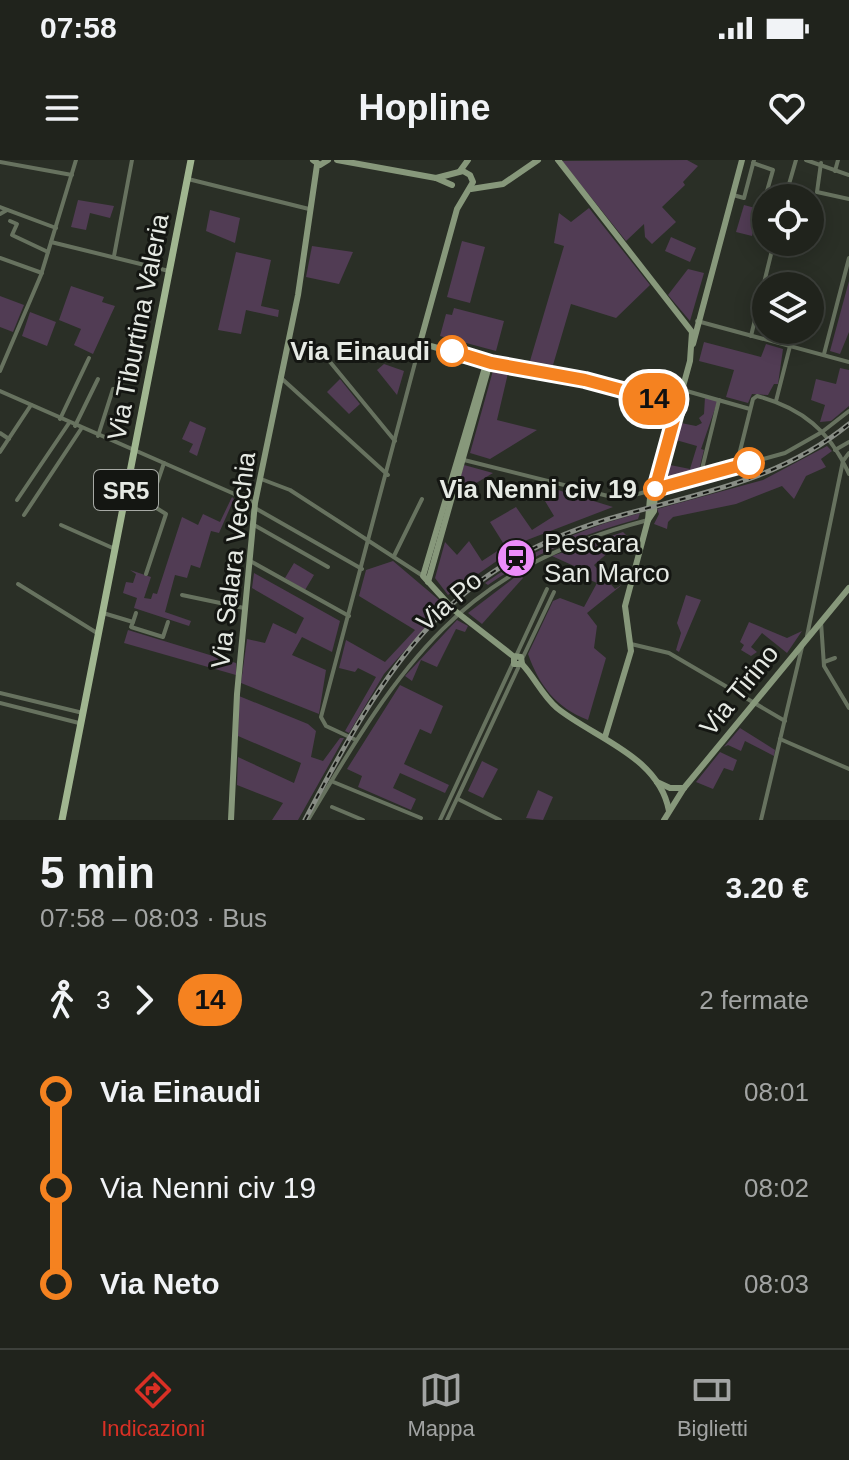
<!DOCTYPE html>
<html lang="it">
<head>
<meta charset="utf-8">
<style>
	:root { --surface:#20231c; --page:#282b25; --text:#f1f3f6; --muted:#a2a4a3; --line:#3d403b; --accent:#d93025 }
	body { margin:0; font-family:Helvetica,sans-serif; background:var(--page); color:var(--text); height:100vh; display:flex; flex-direction:column; font-size:30px; white-space:nowrap }
	* { box-sizing:border-box; margin:0 }
	p { font-size:26px; color:var(--muted) }
	.icon { flex:none; width:44px; height:44px; fill:none; stroke:currentColor; stroke-width:2; stroke-linecap:round; stroke-linejoin:round }
	.map { position:relative; height:660px; overflow:hidden }
	.sheet { display:flex; flex-direction:column; background:var(--surface); flex:1 }
	.sheet>* { flex:none }
	.badge { padding:0 16px; border-radius:26px; font-size:28px; line-height:52px }
	.fabs { position:absolute; left:752px; top:24px; display:grid; gap:16px }
	.fabs a { display:grid; place-items:center; width:72px; height:72px; border-radius:50%; background:var(--surface); box-shadow:0 4px 20px #0003,0 0 0 2px var(--line); font-size:40px }
	.map>.badge { position:absolute; translate:-50% -50%; box-shadow:0 0 0 4px #fff }
	.legs { display:flex; align-items:center; gap:12px; height:88px; padding:0 40px; font-size:26px }
	.legs p { margin-inline-start:auto }
	.head { display:flex; align-items:center; justify-content:space-between; height:136px; padding:0 40px }
	h1 { font-size:44px; font-weight:800; line-height:60px }
	ul { padding:0 40px; list-style:none }
	li { display:flex; align-items:center; gap:28px; height:96px; font-size:30px }
	li i { display:grid; place-items:center; width:12px; height:100%; margin:0 10px; background:currentColor }
	li i::after { content:''; width:20px; height:20px; margin:-10px; border:6px solid; border-radius:50%; background:var(--surface) }
	li p { margin-inline-start:auto }
	li:first-child i { background:linear-gradient(#0000 50%,currentColor 0) }
	li:last-child i { background:linear-gradient(currentColor 50%,#0000 0) }
	.status { display:flex; justify-content:space-between; align-items:center; height:56px; padding:0 40px; background:var(--surface); direction:ltr }
	.status svg { height:22px; fill:currentColor }
	header { display:flex; justify-content:space-between; align-items:center; height:104px; padding:0 40px; background:var(--surface); font-size:36px; font-weight:800 }
	.tabs { display:flex; justify-content:space-around; align-items:center; height:112px; border-top:2px solid var(--line); background:var(--surface); font-size:22px; color:var(--muted) }
	.tabs a { display:grid; justify-items:center; gap:4px }
	.tabs .on { color:var(--accent) }
	.map>svg:first-child { display:block }
	.green { fill:#513c54 }
	.lines { fill:none; stroke-linecap:round; stroke-linejoin:round }
	.street { stroke:#67725f; stroke-width:4 }
	.secondary { stroke:#87987b; stroke-width:6 }
	.primary { stroke:#a0b690; stroke-width:7 }
	.rail-casing { stroke:#888d85; stroke-width:5 }
	.rail { stroke:#141612; stroke-width:2; stroke-dasharray:6; stroke-linecap:butt }
	.line-1-casing { stroke:#fff; stroke-width:18 }
	.line-1 { stroke:#f58220; stroke-width:12 }
	.stop-1-dot { fill:#fff; stroke:#f58220; stroke-width:4 }
	.labels { text-anchor:middle; dominant-baseline:central; stroke-width:6; stroke-linejoin:round; paint-order:stroke }
	.shield { fill:#141612; stroke:#a7aaa5; stroke-width:2 }
	.shield-label { font-size:24px; font-weight:bold; fill:#e6eae4 }
	.street-label { font-size:26px; fill:#e6eae4; stroke:#141612 }
	.stop-label { font-size:26px; font-weight:bold; fill:#e6eae4; stroke:#141612; text-anchor:end }
	.poi-label { font-size:26px; fill:#e6eae4; stroke:#141612; text-anchor:start }
</style>
</head>
<body>
<div class="status"><b>07:58</b><svg viewBox="0 0 49 12"><path d="M0 12V9h3v3zM5 12V6h3v6zM10 12V3h3v9zM15 12V0h3v12zM26 1h20v11H26zM47 4h2v5h-2z"/></svg></div>
<header><svg class="icon" aria-label="menu" viewBox="0 0 24 24"><path d="M4 6h16M4 12h16M4 18h16"/></svg>Hopline<svg class="icon" aria-label="heart" viewBox="0 0 24 24"><path d="M12 20l-8-8c-3-5 5-10 8-4 3-6 11-1 8 4z"/></svg></header>
<div class="map">
<svg width="849" height="660" viewBox="0 0 849 660">
	<rect width="100%" height="100%" fill="#2a2f26"/>
	<g class="green">
		<path d="M 687,0 L 698,6 L 683,22 L 685,25 L 662,47 L 676,62 L 652,84 L 645,77 L 644,64 L 626,81 L 562,1 Z"/>
		<path d="M 78,40 L 114,46 L 110,58 L 90,53 L 86,70 L 71,67 Z"/>
		<path d="M 744,45 L 759,49 L 752,76 L 736,72 Z"/>
		<path d="M 589,48 L 650,125 L 616,158 L 571,144 L 553,205 L 530,201 L 564,86 L 554,83 L 559,53 L 571,62 Z"/>
		<path d="M 210,50 L 240,58 L 235,83 L 206,71 Z"/>
		<path d="M 671,77 L 696,88 L 690,102 L 665,91 Z"/>
		<path d="M 462,81 L 485,87 L 470,143 L 447,137 Z"/>
		<path d="M 312,86 L 353,92 L 339,124 L 306,117 Z"/>
		<path d="M 236,92 L 271,100 L 261,146 L 279,150 L 278,157 L 246,150 L 241,174 L 218,170 Z"/>
		<path d="M 688,109 L 704,113 L 690,161 L 668,135 Z"/>
		<path d="M 849,121 L 849,172 L 840,194 L 830,191 Z"/>
		<path d="M 71,126 L 104,137 L 102,142 L 115,146 L 93,194 L 74,185 L 81,169 L 59,160 Z"/>
		<path d="M 0,136 L 24,145 L 13,172 L 0,167 Z"/>
		<path d="M 454,148 L 504,161 L 496,191 L 440,176 L 446,154 L 452,155 Z"/>
		<path d="M 30,152 L 56,162 L 47,186 L 22,176 Z"/>
		<path d="M 704,182 L 761,197 L 766,184 L 783,189 L 778,224 L 774,224 L 768,235 L 752,234 L 748,243 L 726,237 L 734,210 L 699,201 Z"/>
		<path d="M 384,204 L 404,211 L 397,235 L 377,210 Z"/>
		<path d="M 494,207 L 509,209 L 497,260 L 537,270 L 490,299 L 470,293 Z"/>
		<path d="M 840,208 L 849,210 L 849,246 L 831,261 L 820,262 L 825,245 L 811,240 L 816,219 L 836,224 Z"/>
		<path d="M 340,219 L 360,244 L 349,254 L 327,232 Z"/>
		<path d="M 705,237 L 718,240 L 701,289 L 704,290 L 698,314 L 668,322 L 670,305 L 690,309 L 697,286 L 676,280 L 681,263 L 696,266 L 702,263 L 699,258 L 704,254 Z"/>
		<path d="M 190,261 L 206,268 L 197,296 L 189,292 L 193,284 L 182,279 Z"/>
		<path d="M 827,286 L 832,291 L 821,299 L 826,307 L 806,316 L 794,339 L 782,326 L 736,344 L 673,357 L 668,362 L 667,369 L 654,364 L 659,354 L 657,349 L 763,320 Z"/>
		<path d="M 464,305 L 493,313 L 456,335 L 455,335 Z"/>
		<path d="M 558,330 L 613,347 L 527,380 L 448,435 L 435,418 L 445,382 L 457,395 L 469,381 L 482,401 L 505,386 L 490,362 L 516,347 L 532,370 L 554,356 L 542,336 L 555,339 Z"/>
		<path d="M 232,337 L 234,339 L 219,373 L 211,371 L 200,408 L 191,405 L 187,418 L 175,415 L 165,452 L 191,461 L 189,466 L 134,448 L 137,438 L 123,433 L 126,422 L 133,423 L 136,414 L 130,410 L 151,417 L 144,438 L 151,439 L 153,433 L 157,434 L 182,357 L 198,365 L 203,354 L 220,362 Z"/>
		<path d="M 640,353 L 638,359 C 584,374 534,393 488,425 L 485,423 C 534,389 583,368 640,353 Z"/>
		<path d="M 623,372 L 627,376 L 594,405 L 615,429 L 623,424 L 587,453 L 597,466 L 594,488 L 606,498 L 588,560 C 556,548 539,525 528,494 L 553,441 L 560,438 L 584,447 L 597,423 L 583,417 L 585,411 L 552,396 Z"/>
		<path d="M 393,401 L 445,445 L 384,514 L 349,573 L 345,571 L 376,517 L 358,508 L 355,512 L 339,508 L 346,480 L 385,502 L 415,470 L 359,436 L 366,410 Z"/>
		<path d="M 294,403 L 314,415 L 305,430 L 285,418 Z"/>
		<path d="M 254,413 L 340,461 L 332,492 L 302,477 L 292,495 L 326,510 L 319,554 L 241,523 L 247,479 L 265,483 L 273,463 L 296,474 L 304,458 L 252,428 Z"/>
		<path d="M 519,414 L 523,418 L 482,464 L 468,453 Z"/>
		<path d="M 686,435 L 701,440 L 679,492 L 676,490 L 681,473 L 677,463 Z"/>
		<path d="M 457,460 L 468,466 L 465,472 L 456,469 L 437,507 L 421,500 L 412,521 L 405,516 Z"/>
		<path d="M 749,462 L 787,478 L 802,471 L 787,493 L 762,473 L 751,487 L 757,492 L 751,496 L 741,490 L 744,485 L 740,482 Z"/>
		<path d="M 128,470 L 236,503 L 236,515 L 124,483 Z"/>
		<path d="M 400,525 L 443,546 L 431,574 L 420,569 L 404,604 L 449,625 L 445,633 L 400,613 L 393,628 L 416,639 L 411,650 L 358,627 L 362,616 L 347,609 Z"/>
		<path d="M 239,536 L 308,564 L 316,571 L 311,597 L 323,601 L 340,578 L 344,578 L 298,660 L 272,660 L 283,643 L 237,625 L 238,597 L 294,623 L 301,603 L 238,576 Z"/>
		<path d="M 740,568 L 775,590 L 774,596 L 745,581 L 741,591 L 728,585 L 724,587 Z"/>
		<path d="M 720,592 L 737,600 L 733,611 L 724,608 L 713,629 L 696,622 Z"/>
		<path d="M 482,601 L 498,609 L 483,638 L 468,631 Z"/>
		<path d="M 538,630 L 553,637 L 543,660 L 526,658 Z"/>
	</g>
	<g class="lines">
		<g class="street">
			<path d="M 806,0 L 849,15"/>
			<path d="M 0,2 L 72,15"/>
			<path d="M 753,3 L 773,10 L 763,45"/>
			<path d="M 821,3 L 817,32 L 849,39"/>
			<path d="M 835,11 L 838,0"/>
			<path d="M 188,19 L 309,49"/>
			<path d="M 733,35 L 744,38 L 754,0"/>
			<path d="M 785,38 L 796,0"/>
			<path d="M 0,47 L 56,68"/>
			<path d="M 0,54 L 7,50"/>
			<path d="M 10,61 L 17,64 L 12,75 L 48,92"/>
			<path d="M 51,82 L 169,111"/>
			<path d="M 114,96 L 132,0"/>
			<path d="M 0,98 L 42,113"/>
			<path d="M 697,161 L 849,202"/>
			<path d="M 751,176 L 774,82"/>
			<path d="M 824,194 L 849,98"/>
			<path d="M 326,197 L 395,281"/>
			<path d="M 491,203 L 585,220 L 678,245"/>
			<path d="M 0,211 L 41,115 L 76,0"/>
			<path d="M 280,217 L 388,315"/>
			<path d="M 683,230 L 750,249"/>
			<path d="M 0,231 L 255,343"/>
			<path d="M 776,241 L 790,186"/>
			<path d="M 60,259 L 89,198"/>
			<path d="M 75,266 L 98,219"/>
			<path d="M 0,273 L 9,279"/>
			<path d="M 98,276 L 113,229 L 125,229"/>
			<path d="M 835,290 L 849,282"/>
			<path d="M 0,292 L 31,245"/>
			<path d="M 464,300 L 620,339 L 785,293 L 822,272 L 849,251"/>
			<path d="M 736,307 L 753,239 L 757,236 C 802,248 830,271 849,314"/>
			<path d="M 700,317 L 719,240"/>
			<path d="M 261,319 L 290,330 L 423,416"/>
			<path d="M 17,340 L 69,263"/>
			<path d="M 255,348 L 362,409"/>
			<path d="M 24,355 L 81,269"/>
			<path d="M 61,365 L 115,389"/>
			<path d="M 254,365 L 328,407"/>
			<path d="M 394,396 L 422,339"/>
			<path d="M 252,402 L 349,456"/>
			<path d="M 146,414 L 166,354 L 150,344 L 164,303"/>
			<path d="M 18,424 L 97,473"/>
			<path d="M 182,435 L 244,448"/>
			<path d="M 103,453 L 133,462 L 131,467 L 163,477 L 168,462"/>
			<path d="M 133,462 L 136,453"/>
			<path d="M 821,462 L 824,506 L 849,548"/>
			<path d="M 807,476 L 843,301 L 849,293"/>
			<path d="M 631,484 L 669,493 L 785,561"/>
			<path d="M 516,496 L 547,429"/>
			<path d="M 523,497 L 554,432"/>
			<path d="M 824,502 L 835,498"/>
			<path d="M 0,533 L 83,553"/>
			<path d="M 0,543 L 79,563"/>
			<path d="M 780,579 L 849,609"/>
			<path d="M 356,580 L 326,566 L 321,557 L 420,184"/>
			<path d="M 331,621 L 421,658"/>
			<path d="M 458,639 L 500,660"/>
			<path d="M 332,647 L 363,660"/>
			<path d="M 308,660 C 402,502 460,409 648,360"/>
			<path d="M 440,660 L 513,503"/>
			<path d="M 447,660 L 519,506"/>
			<path d="M 761,660 L 802,487"/>
		</g>
		<g class="secondary">
			<path d="M 313,0 L 320,5 L 328,0"/>
			<path d="M 337,0 L 436,18 L 452,25"/>
			<path d="M 558,0 L 692,172 L 690,201 L 655,329 L 654,351 L 648,360 L 625,446 L 631,491 L 605,577"/>
			<path d="M 460,11 L 468,0"/>
			<path d="M 436,18 L 463,11 L 470,15 L 473,22 L 457,49 L 420,183 L 491,203"/>
			<path d="M 471,29 L 503,24 L 538,0"/>
			<path d="M 693,184 L 742,0"/>
			<path d="M 486,204 L 423,416 L 454,450 L 513,496 L 521,497 L 522,504 L 514,504 L 514,497"/>
			<path d="M 648,360 L 650,338 L 655,330"/>
			<path d="M 428,422 L 489,206"/>
			<path d="M 522,504 C 535,518 542,535 557,548 C 594,578 659,596 669,651"/>
			<path d="M 657,622 L 670,628 L 684,628"/>
			<path d="M 231,660 L 237,534 L 255,343 L 298,135 L 317,5"/>
			<path d="M 664,660 L 684,628 L 849,428"/>
		</g>
		<path class="primary" d="M 62,660 L 191,0"/>
		<g class="rail-casing">
			<path id="rail" d="M 305,660 C 386,505 447,402 626,354 C 706,332 783,318 849,264"/>
		</g>
		<use href="#rail" class="rail"/>
	</g>
	<g class="lines">
		<g class="line-1-casing">
			<path id="line-1" d="M 452,191 L 491,203 L 585,220 L 678,245 L 655,329 L 749,303"/>
		</g>
		<use href="#line-1" class="line-1"/>
	</g>
	<defs>
		<g id="station-disc" transform="scale(2)"><circle r="9.5" fill="#ec8cfa" stroke="#141612"/><path d="M-3-6H3Q5-6 5-4V2Q5 4 3 4L4.5 6H3L1.5 4h-3L-3 6H-4.5L-3 4Q-5 4-5 2V-4Q-5-6-3-6ZM-3.5-4v3h7v-3ZM-3.5 1v1.5H-2V1ZM2 1v1.5H3.5V1Z" fill="#111"/></g>
	</defs>
	<g fill-rule="evenodd">
		<use href="#station-disc" x="516" y="398"/>
	</g>
	<g class="stop-1-dot">
		<circle cx="452" cy="191" r="14"/>
		<circle cx="749" cy="303" r="14"/>
		<circle cx="655" cy="329" r="10"/>
	</g>
	<g class="labels">
		<rect class="shield" x="94" y="310" width="64" height="40" rx="6"/>
		<g class="shield-label">
			<text x="126" y="330">SR5</text>
		</g>
		<g class="street-label">
			<text transform="translate(138 167) rotate(-79)">Via Tiburtina Valeria</text>
			<text transform="translate(233 400) rotate(-83)">Via Salara Vecchia</text>
			<text transform="translate(449 441) rotate(-41)">Via Po</text>
			<text transform="translate(739 530) rotate(-51)">Via Tirino</text>
		</g>
		<g class="stop-label">
			<text x="430" y="191">Via Einaudi</text>
			<text x="637" y="329">Via Nenni civ 19</text>
		</g>
		<g class="poi-label">
			<text x="544" y="383">Pescara<tspan x="544" dy="30">San Marco</tspan></text>
		</g>
	</g>
</svg>
<div class="fabs">
<a><svg class="icon" aria-label="locate" viewBox="0 0 24 24"><circle cx="12" cy="12" r="6"/><path d="M12 2v4M12 18v4M2 12h4M18 12h4"/></svg></a>
<a><svg class="icon" aria-label="layers" viewBox="0 0 24 24"><path d="M12 4l9 5-9 5-9-5zM3 14l9 5 9-5"/></svg></a>
</div>
<b class="badge" style="left:654px;top:239px;background:#f58220;color:#111">14</b>
</div>
<section class="sheet">
<div class="head"><div><h1>5 min</h1><p>07:58 – 08:03 · Bus</p></div><b>3.20 €</b></div>
<div class="legs"><svg class="icon" aria-label="walk" viewBox="0 0 24 24"><circle cx="13" cy="4" r="2"/><path d="M13 8l-2 6 4 7M11 14l-3 7M7 12l3-4h3l4 4"/></svg>3<svg class="icon" aria-label="forward" viewBox="0 0 24 24"><path d="M9 5l7 7-7 7"/></svg><b class="badge" style="background:#f58220;color:#111">14</b><p>2 fermate</p></div>
<ul>
<li><i style="color:#f58220"></i><b>Via Einaudi</b><p>08:01</p></li>
<li><i style="color:#f58220"></i><span>Via Nenni civ 19</span><p>08:02</p></li>
<li><i style="color:#f58220"></i><b>Via Neto</b><p>08:03</p></li>
</ul>
</section>
<nav class="tabs">
<a class="on"><svg class="icon" aria-label="directions" viewBox="0 0 24 24"><path d="M12 3l9 9-9 9-9-9zM9 14v-3h6M13 9l2 2-2 2"/></svg>Indicazioni</a>
<a><svg class="icon" aria-label="map" viewBox="0 0 24 24"><path d="M3 6l6-2 6 2 6-2v14l-6 2-6-2-6 2zM9 4v14M15 6v14"/></svg>Mappa</a>
<a><svg class="icon" aria-label="tickets" viewBox="0 0 24 24"><path d="M3 7h18v10H3zM15 7v10"/></svg>Biglietti</a>
</nav>
</body>
</html>
